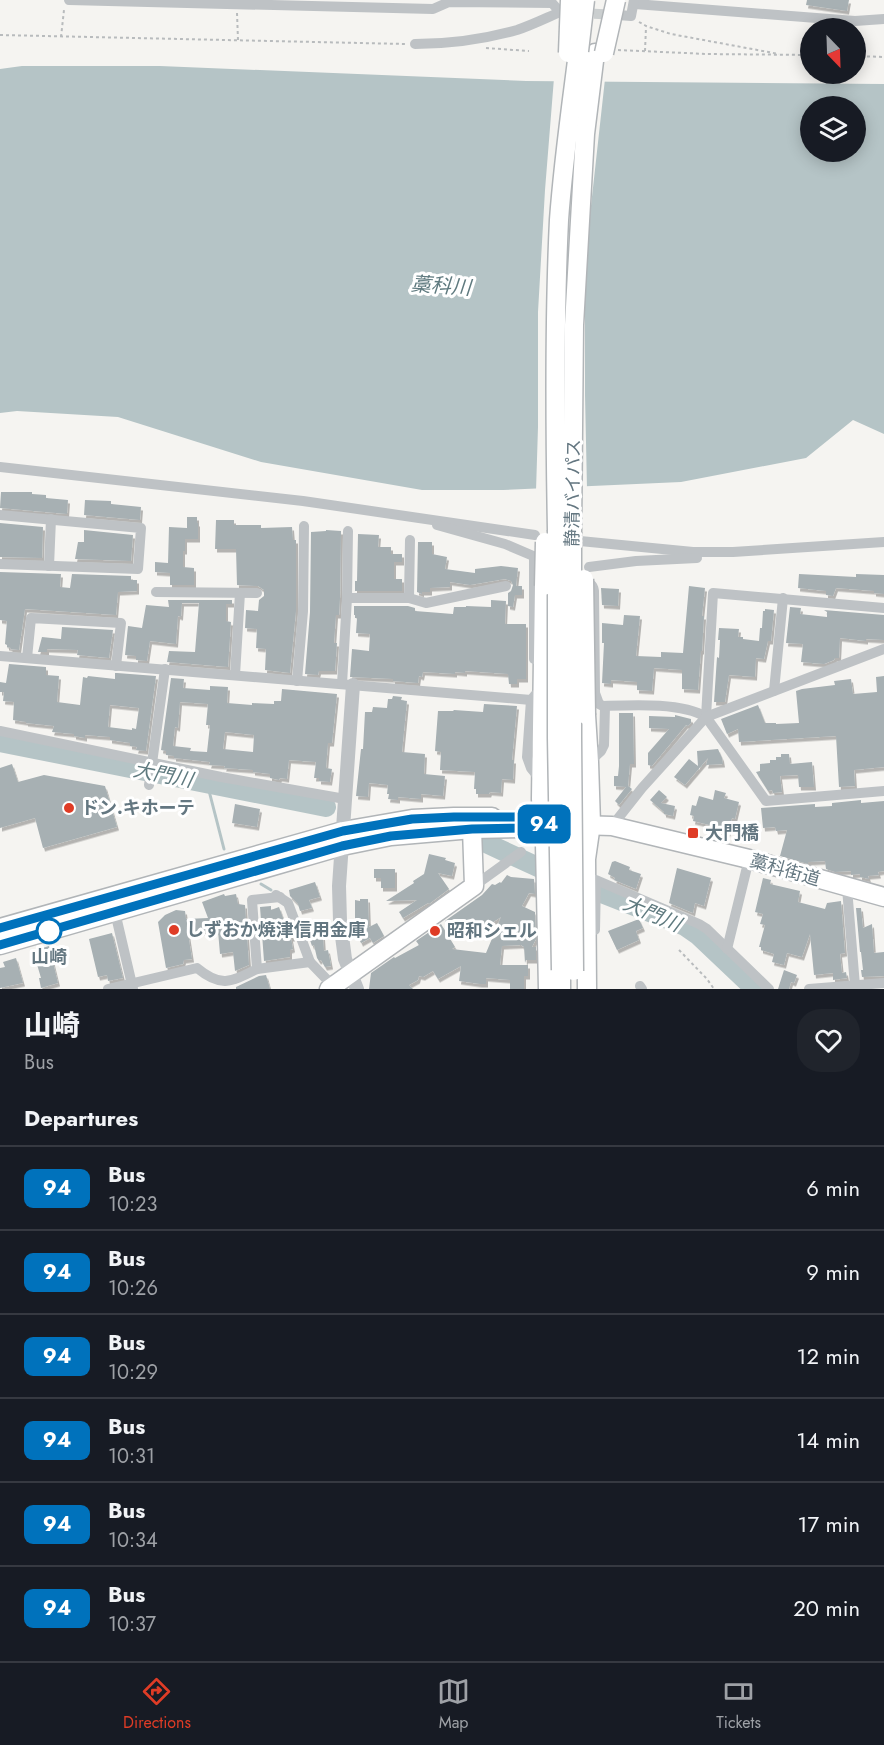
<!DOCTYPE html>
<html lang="en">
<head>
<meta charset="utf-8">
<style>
	:root { --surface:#171b24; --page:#20242c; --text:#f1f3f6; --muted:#9ea1a6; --line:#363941; --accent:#df3c26 }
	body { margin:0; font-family:Jost,"Noto Sans JP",sans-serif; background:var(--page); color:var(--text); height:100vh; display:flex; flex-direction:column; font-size:22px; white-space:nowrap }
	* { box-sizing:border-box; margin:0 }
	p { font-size:20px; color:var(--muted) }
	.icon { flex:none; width:33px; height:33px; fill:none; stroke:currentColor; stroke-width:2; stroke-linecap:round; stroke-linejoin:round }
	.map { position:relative; height:989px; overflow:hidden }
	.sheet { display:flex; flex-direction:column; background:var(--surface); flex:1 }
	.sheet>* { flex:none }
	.badge { padding:0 12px; border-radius:9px; font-size:21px; line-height:39px }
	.needle { width:39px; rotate:157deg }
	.fabs { position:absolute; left:800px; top:18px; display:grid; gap:12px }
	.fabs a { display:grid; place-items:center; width:66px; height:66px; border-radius:50%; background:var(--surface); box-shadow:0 3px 15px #0003; font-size:30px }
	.map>.badge { position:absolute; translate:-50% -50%; box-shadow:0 0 0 3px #fff }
	h2 { padding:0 24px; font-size:22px; line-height:54px }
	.round { display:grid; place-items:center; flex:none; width:63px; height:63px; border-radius:24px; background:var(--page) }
	.headline { display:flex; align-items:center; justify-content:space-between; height:102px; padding:0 24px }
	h1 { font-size:28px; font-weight:800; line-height:45px }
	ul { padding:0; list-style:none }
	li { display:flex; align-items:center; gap:18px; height:84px; padding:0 24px; border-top:2px solid var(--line) }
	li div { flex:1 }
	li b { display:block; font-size:22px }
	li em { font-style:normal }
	li .badge { min-width:66px; font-weight:700; text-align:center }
	.tab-bar { display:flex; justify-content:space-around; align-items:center; height:84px; border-top:2px solid var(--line); background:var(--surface); font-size:16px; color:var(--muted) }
	.tab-bar a { display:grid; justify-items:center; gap:3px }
	.tab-bar .current { color:var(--accent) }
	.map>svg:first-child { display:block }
	.water { fill:#b5c4c6; fill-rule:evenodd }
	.pier { fill:#f5f4f1 }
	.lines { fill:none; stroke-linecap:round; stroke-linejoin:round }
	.stream { stroke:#b5c4c6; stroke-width:3 }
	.river { stroke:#b5c4c6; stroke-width:20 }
	.building { fill:#a7b0b3; fill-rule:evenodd; filter:url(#shadow) }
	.minor-tunnel { stroke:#cacecf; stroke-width:10; stroke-dasharray:10 5; stroke-linecap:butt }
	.trunk-casing { stroke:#b1b5b8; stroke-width:21 }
	.path { stroke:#b8bbbd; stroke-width:2; stroke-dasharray:3 3; stroke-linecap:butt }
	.minor { stroke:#bec2c5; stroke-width:10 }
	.tertiary { stroke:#bec2c5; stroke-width:14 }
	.trunk { stroke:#fff; stroke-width:18 }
	.trunk-bridge-casing { stroke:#b1b5b8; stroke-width:21; stroke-linecap:butt }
	.trunk-bridge { stroke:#fff; stroke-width:18 }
	.line-casing { stroke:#fff; stroke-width:14 }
	.line { stroke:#0072bc; stroke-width:9 }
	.poi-dot { fill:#df3c26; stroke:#fff; stroke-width:2 }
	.stop-dot { fill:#fff; stroke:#0072bc; stroke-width:3 }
	.labels { text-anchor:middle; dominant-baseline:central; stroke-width:6; stroke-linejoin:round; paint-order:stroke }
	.street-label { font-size:18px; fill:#647781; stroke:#fff }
	.poi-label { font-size:18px; font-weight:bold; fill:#647781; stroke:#fff; text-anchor:start }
	.stop-label { font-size:18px; font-weight:bold; fill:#647781; stroke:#fff }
	.water-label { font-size:20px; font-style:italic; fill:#5f7a7f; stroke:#fff }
</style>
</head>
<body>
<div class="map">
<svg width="884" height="989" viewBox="0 0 884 989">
	<defs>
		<filter id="shadow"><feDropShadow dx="2" dy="3.5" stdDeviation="0" flood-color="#0004"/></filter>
	</defs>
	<rect width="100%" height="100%" fill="#f5f4f1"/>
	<path class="water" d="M 22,66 L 160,66 L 526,81 L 884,84 L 884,434 L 853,420 L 806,458 L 681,482 L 503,490 L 422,490 L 261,462 L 118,417 L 17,411 L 0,413 L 0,69 ZM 810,106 L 855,106 L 855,152 L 810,152 Z"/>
	<path class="pier" d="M 554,78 L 605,79 L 585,260 L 585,395 L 587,489 L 536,491 L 538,427 L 538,312 L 545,190 Z"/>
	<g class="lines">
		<g class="stream">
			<path d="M 207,783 L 224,849"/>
			<path d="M 261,884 L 271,890"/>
		</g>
		<g class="river">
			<path d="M 0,742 L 326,807"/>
			<path d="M 486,843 L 540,868"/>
			<path d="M 599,892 L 685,926 L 698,935 L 755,989"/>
		</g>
	</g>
	<g class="building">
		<path d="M 807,0 L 849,0 L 847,11 L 806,5 Z"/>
		<path d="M 1,492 L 32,492 L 32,494 L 46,495 L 46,498 L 68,500 L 67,514 L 0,508 Z"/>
		<path d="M 85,500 L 111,501 L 111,504 L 141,507 L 140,520 L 84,515 Z"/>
		<path d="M 187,517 L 197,517 L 197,523 L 198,523 L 198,539 L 185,539 L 185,551 L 183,551 L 183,567 L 194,568 L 194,585 L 170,585 L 170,573 L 155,572 L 155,562 L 168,563 L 169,527 L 187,528 Z"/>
		<path d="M 216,520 L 234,520 L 234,525 L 261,525 L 261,528 L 292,527 L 293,540 L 296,540 L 296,611 L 290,673 L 265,670 L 266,649 L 256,648 L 257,629 L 245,628 L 246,610 L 258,611 L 259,600 L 264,596 L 264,590 L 258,586 L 237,585 L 236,549 L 215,549 Z"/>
		<path d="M 0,523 L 43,527 L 42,558 L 0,557 Z"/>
		<path d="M 84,530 L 133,535 L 131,561 L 75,559 L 78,542 L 84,542 Z"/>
		<path d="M 326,530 L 341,531 L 340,598 L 339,615 L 336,615 L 334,643 L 337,643 L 335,671 L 319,671 L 318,675 L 305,674 L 310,612 L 311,532 L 326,531 Z"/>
		<path d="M 358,534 L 379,535 L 378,547 L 391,547 L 391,554 L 402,554 L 402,562 L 394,562 L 394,579 L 402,579 L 402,591 L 355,591 L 355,581 L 357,581 Z"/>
		<path d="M 418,542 L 432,542 L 432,554 L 447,557 L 445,569 L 475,573 L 475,569 L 501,566 L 518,568 L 516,586 L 522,586 L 522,595 L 515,595 L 513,607 L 508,606 L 508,593 L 511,591 L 513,585 L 511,581 L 505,579 L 470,585 L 450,582 L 450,587 L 430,588 L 430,592 L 422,592 L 422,594 L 417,592 Z"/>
		<path d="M 0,572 L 61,574 L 60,587 L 70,588 L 72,574 L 131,576 L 131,580 L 137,580 L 137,591 L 118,592 L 116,615 L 25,609 L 19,650 L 10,649 L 11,648 L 7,647 L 7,645 L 5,644 L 7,621 L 0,620 Z"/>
		<path d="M 799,574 L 856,577 L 856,574 L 884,575 L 884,594 L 874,593 L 874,591 L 836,588 L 833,596 L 826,595 L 826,591 L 798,588 Z"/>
		<path d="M 689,586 L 705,588 L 702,616 L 704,616 L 702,651 L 701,651 L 698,690 L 682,689 L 682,670 L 654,668 L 652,691 L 637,690 L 637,682 L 611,680 L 611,684 L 602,683 L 604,643 L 602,643 L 602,623 L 623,625 L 624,615 L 640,616 L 636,656 L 661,657 L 661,652 L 683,653 Z"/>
		<path d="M 601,588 L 619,589 L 618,606 L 602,605 Z"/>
		<path d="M 168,600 L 232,600 L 232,604 L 226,604 L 226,621 L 231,622 L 228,667 L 167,662 L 169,651 L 195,652 L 199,603 L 182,603 L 181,617 L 178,616 L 176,644 L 150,641 L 147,661 L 136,660 L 136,656 L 125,655 L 128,626 L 142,628 L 146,605 L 169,607 Z"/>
		<path d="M 491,600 L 506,601 L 505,624 L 526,624 L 526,679 L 517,679 L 517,684 L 509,684 L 508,674 L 465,671 L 465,673 L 455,672 L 455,674 L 423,672 L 422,677 L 419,676 L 418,683 L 393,681 L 393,679 L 350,677 L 352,649 L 369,651 L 370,634 L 356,633 L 357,618 L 355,618 L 355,615 L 354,615 L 354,606 L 408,606 L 415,608 L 415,611 L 453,614 L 454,607 L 466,607 L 466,606 L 491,607 Z"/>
		<path d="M 790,607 L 801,608 L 800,614 L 827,617 L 827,612 L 824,610 L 884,615 L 884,640 L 866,639 L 866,641 L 840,638 L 839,658 L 835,658 L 834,660 L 824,664 L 801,662 L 803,644 L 786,643 Z"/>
		<path d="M 765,609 L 774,610 L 771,641 L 768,641 L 764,659 L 756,658 L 755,677 L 729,675 L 725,702 L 714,702 L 717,657 L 719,658 L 720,640 L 718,640 L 719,628 L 739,629 L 738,637 L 743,637 L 743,639 L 759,641 L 760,628 L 762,628 L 763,611 L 765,611 Z"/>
		<path d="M 62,627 L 113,630 L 109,658 L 77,655 L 78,650 L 47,649 L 47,652 L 38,652 L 42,637 L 61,639 Z"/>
		<path d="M 9,664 L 46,667 L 46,675 L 59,676 L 57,702 L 80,705 L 83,677 L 87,678 L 88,676 L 115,679 L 115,673 L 117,673 L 156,676 L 146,751 L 136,750 L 137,747 L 130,746 L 130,743 L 110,740 L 110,737 L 85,735 L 85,738 L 74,736 L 74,734 L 52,732 L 54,726 L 26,723 L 26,722 L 13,720 L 14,702 L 3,701 L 4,692 L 0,692 L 0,682 L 6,683 ZM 110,705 L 139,708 L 136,729 L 132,728 L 132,730 L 108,727 Z"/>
		<path d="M 884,676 L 884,767 L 854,770 L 855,786 L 839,787 L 836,736 L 739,742 L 738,729 L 727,734 L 721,719 L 758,705 L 765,723 L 776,723 L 776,724 L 799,723 L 796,691 L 802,689 L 835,685 L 834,681 L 851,679 L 853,694 L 877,692 L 876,677 Z"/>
		<path d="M 171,678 L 184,679 L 183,688 L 210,690 L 210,686 L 228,687 L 227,703 L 252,705 L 252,703 L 274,704 L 274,701 L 281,701 L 282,689 L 337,694 L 332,743 L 328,743 L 326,768 L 332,769 L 330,782 L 319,781 L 319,778 L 314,778 L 316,762 L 289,760 L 287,779 L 280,778 L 279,780 L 270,778 L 270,774 L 253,772 L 253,770 L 224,768 L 225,766 L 209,765 L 210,762 L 174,758 L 174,756 L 166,755 L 166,751 L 161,750 ZM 180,702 L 208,704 L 206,725 L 210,725 L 207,752 L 190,751 L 191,748 L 173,746 L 175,727 L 178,728 ZM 225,732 L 254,735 L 253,752 L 223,749 Z"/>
		<path d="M 393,696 L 402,697 L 401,700 L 407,701 L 402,752 L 425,754 L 424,774 L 445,776 L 443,796 L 421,794 L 421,799 L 398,797 L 398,800 L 388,799 L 389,794 L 387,794 L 388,785 L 369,783 L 368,797 L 356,796 L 361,749 L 363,749 L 365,712 L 372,712 L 373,707 L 387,708 L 388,699 L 392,699 Z"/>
		<path d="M 484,704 L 517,706 L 512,760 L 514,760 L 513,780 L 502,779 L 501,793 L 490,792 L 489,794 L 476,794 L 476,789 L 474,789 L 475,772 L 440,770 L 441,752 L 435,751 L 438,711 L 453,711 L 454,710 L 483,712 Z"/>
		<path d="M 619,713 L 633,713 L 634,764 L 630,764 L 628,786 L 632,789 L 619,805 L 615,801 L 626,787 L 614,786 L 614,776 L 618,776 L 619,766 Z"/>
		<path d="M 675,715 L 691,719 L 691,723 L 688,726 L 686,725 L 652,766 L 648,765 L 648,753 L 669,729 L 649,728 L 649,716 L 675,717 Z"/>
		<path d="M 718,749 L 722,758 L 723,764 L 706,765 L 708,758 L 685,785 L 674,777 L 689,759 L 698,766 L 697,751 Z"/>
		<path d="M 781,754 L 789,754 L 790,764 L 812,762 L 814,787 L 799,787 L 798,775 L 780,776 L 782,792 L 773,793 L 772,790 L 768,791 L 756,772 L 760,771 L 760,764 L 770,763 L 770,760 L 776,760 L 776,757 L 781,757 Z"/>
		<path d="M 12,764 L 18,782 L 44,775 L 105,786 L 117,827 L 43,848 L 35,818 L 0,828 L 0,768 Z"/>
		<path d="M 659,790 L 667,797 L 661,803 L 675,806 L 673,816 L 664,814 L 664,812 L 650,800 Z"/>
		<path d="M 715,790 L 726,793 L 724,798 L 739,802 L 735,819 L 732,818 L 728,834 L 717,831 L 718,827 L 693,821 L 694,816 L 690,815 L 692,805 L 696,806 L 699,796 L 713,800 Z"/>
		<path d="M 861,800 L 861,803 L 884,801 L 884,871 L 878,872 L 879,875 L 868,876 L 869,879 L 860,877 L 860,874 L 851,875 L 851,871 L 835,872 L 826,869 L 825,861 L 808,862 L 808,864 L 780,856 L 787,830 L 776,831 L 775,827 L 763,828 L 761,808 L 815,804 L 815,807 L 832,806 L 832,803 Z"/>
		<path d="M 235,804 L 260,809 L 257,827 L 232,823 Z"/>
		<path d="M 429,854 L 446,858 L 445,860 L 455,863 L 452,876 L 438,873 L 449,889 L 429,904 L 428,903 L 403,918 L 399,912 L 417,900 L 386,901 L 414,883 L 413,881 L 424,874 Z"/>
		<path d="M 615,861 L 630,867 L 629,870 L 641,874 L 636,889 L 614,880 L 615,878 L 608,874 L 612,862 Z"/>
		<path d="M 677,868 L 711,878 L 704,906 L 695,903 L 693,913 L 669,903 Z"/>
		<path d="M 374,869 L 395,869 L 395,888 L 381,888 L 381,878 L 374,878 Z"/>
		<path d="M 507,875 L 511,877 L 534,879 L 535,894 L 529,893 L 522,906 L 535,912 L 536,939 L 532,947 L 536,947 L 536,960 L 526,960 L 525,963 L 524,947 L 521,945 L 502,946 L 500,965 L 528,965 L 528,976 L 524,976 L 524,989 L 510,989 L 510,980 L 486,978 L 486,984 L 480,984 L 459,981 L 461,966 L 438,979 L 433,971 L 423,977 L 419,976 L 418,980 L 409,985 L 413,989 L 369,989 L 371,973 L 394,957 L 395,958 L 419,945 L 416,941 L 441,924 L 455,947 L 452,949 L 486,953 L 501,917 L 472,936 L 460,919 L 449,927 L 445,921 L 482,895 L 492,884 L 495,885 L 500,882 L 501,883 Z"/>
		<path d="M 763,878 L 771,880 L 770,884 L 800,891 L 798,902 L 825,909 L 827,903 L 841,901 L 845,953 L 840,954 L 842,973 L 846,972 L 847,978 L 833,980 L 833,973 L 814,975 L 810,934 L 802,957 L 787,953 L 784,965 L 772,962 L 774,954 L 761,950 L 761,947 L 759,947 L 765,925 L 760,924 L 763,914 L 755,912 Z"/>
		<path d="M 315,882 L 320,897 L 309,900 L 312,908 L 300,911 L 298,904 L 290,896 L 289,890 Z"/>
		<path d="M 224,894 L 225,896 L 236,894 L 238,904 L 245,905 L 249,965 L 235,971 L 233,952 L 220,954 L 218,931 L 188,933 L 192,959 L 184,960 L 183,964 L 166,968 L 158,922 L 165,915 L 176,910 L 185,911 L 186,919 L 208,918 L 202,902 Z"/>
		<path d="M 360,899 L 368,899 L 369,927 L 377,923 L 384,936 L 373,943 L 370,938 L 361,943 L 352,924 L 355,923 L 355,900 L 360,901 Z"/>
		<path d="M 271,906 L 271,910 L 279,907 L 287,929 L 289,929 L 293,938 L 291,938 L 293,949 L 290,950 L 290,957 L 264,961 L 260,907 Z"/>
		<path d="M 856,908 L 861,908 L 863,928 L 872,924 L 874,953 L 884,952 L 884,976 L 862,977 L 861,970 L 863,970 L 861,952 L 860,952 Z"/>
		<path d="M 639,919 L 643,928 L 636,931 L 639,940 L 617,950 L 608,931 Z"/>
		<path d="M 112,933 L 123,978 L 108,981 L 107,975 L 98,977 L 89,939 Z"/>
		<path d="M 323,936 L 324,951 L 328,950 L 331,966 L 325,967 L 321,960 L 319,961 L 317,958 L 314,945 L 312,946 L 309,937 Z"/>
		<path d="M 49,946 L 58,983 L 41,988 L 39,978 L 41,978 L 33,951 Z"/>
		<path d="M 16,958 L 23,983 L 0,988 L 0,968 L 5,967 L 3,962 Z"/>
		<path d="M 784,970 L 797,975 L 794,983 L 791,982 L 789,989 L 778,989 Z"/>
		<path d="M 266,975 L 270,989 L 236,989 L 236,987 L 259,976 Z"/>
	</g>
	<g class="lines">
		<path class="minor-tunnel" d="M 579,13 L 618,15"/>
		<g class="trunk-casing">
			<g id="trunk">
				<path d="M 557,530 C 555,426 554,323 559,220 C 563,164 571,108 578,53"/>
				<path d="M 572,532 L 574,325 L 585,134 L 595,53"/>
				<path d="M 544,586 L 541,799 L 545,844 L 548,989"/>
				<path d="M 586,715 L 589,762 L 591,824 L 586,859 L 587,989"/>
				<path d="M 0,928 L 343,831 L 412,819 L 454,817 L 492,817"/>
				<path d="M 0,945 L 342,846 L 391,836 L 472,829 L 528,828 L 544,824 L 612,826 L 749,859 L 884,897"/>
				<path d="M 561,970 L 561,989"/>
				<path d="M 329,989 L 474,886 L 472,829"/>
			</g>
		</g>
		<g class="path">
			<path d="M 237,13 L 238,40"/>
			<path d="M 639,22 L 646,26 L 671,34 L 779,54"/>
			<path d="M 0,35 L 405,44"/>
			<path d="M 61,37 L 64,10"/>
			<path d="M 486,48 L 529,51"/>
			<path d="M 618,50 L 707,54 L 810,55"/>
			<path d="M 645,51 L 646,27"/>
			<path d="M 855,56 L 884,57"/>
			<path d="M 679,950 L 707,979 L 714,989"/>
		</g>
		<g class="minor">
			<path d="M 69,0 L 433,9 L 449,2 L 552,3 L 560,12 C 546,18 532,25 517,30 C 485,39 448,44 415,44"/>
			<path d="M 635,4 L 855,21 L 884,19"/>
			<path d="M 618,15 L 631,16 L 634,0"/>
			<path d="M 0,467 L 303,501 L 535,535"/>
			<path d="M 0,515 L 141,528 L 138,569 L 0,564"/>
			<path d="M 437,525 L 505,544 L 538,558"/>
			<path d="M 580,541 L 693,552 L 733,552 L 884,542"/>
			<path d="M 534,557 L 534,659"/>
			<path d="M 49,566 L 51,519"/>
			<path d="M 589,567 L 636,561 L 697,558"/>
			<path d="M 584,583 C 590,583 593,584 594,591 L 595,693 L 599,704 L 603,706 C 631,705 682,702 706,717 L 766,801 L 884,791"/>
			<path d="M 156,592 L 257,593"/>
			<path d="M 347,598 L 409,598 L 426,603 L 506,586"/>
			<path d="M 409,598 L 410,540"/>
			<path d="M 0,656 L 531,700"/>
			<path d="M 27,658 L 31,618 L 121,623 L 116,666"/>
			<path d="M 235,675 L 240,593"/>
			<path d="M 297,681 L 303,611 L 304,526"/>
			<path d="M 342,684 L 347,598 L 348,531"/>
			<path d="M 774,691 L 783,598"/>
			<path d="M 535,695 L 531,700 L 527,757 L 531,768 L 540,779"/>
			<path d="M 706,717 L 713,593 L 884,608"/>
			<path d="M 0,731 L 221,777 L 345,799"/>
			<path d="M 589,762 L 601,751 L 604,745 L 605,706"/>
			<path d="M 149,785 L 165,669"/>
			<path d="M 612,826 L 642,788 L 706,717 L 884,649"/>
			<path d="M 474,886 L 521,852"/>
			<path d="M 847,888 L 855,986"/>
			<path d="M 276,895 L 288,903 L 310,962 L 333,986"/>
			<path d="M 115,912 L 133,989"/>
			<path d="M 595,930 L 596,880 L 699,924 L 707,929 L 769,989"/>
			<path d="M 727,949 L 749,859"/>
			<path d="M 257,969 L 310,962"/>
			<path d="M 640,986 L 642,989"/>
			<path d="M 108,989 L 197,968 C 221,988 231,982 257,969 L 252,900 L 280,897"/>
			<path d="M 809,989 L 884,983"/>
		</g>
		<path class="tertiary" d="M 353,685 L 339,886 L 340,921 L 345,959 L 357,989"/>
		<use href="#trunk" class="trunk"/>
		<g class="trunk-bridge-casing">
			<g id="trunk-bridge">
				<path d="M 579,51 L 585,0"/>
				<path d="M 568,53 L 570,0"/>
				<path d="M 604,53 L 616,0"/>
				<path d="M 557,530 L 557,738 L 561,970"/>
				<path d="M 572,532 L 572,737 L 574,971"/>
				<path d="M 584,579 L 586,715"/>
				<path d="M 544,586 L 545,542"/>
			</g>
		</g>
		<use href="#trunk-bridge" class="trunk-bridge"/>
	</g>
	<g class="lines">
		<g class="line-casing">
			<path id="line" d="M 0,928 L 343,831 L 412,819 L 454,817 L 528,817 L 544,824 L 528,828 L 472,829 L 391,836 L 342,846 L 0,945"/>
		</g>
		<use href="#line" class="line"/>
	</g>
	<g class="poi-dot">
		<circle cx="69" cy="808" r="6"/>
		<rect x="687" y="827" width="12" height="12" rx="3"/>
		<circle cx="174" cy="930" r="6"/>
		<circle cx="435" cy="931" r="6"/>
	</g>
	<circle class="stop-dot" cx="49" cy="931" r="12"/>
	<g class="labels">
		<g class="street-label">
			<text transform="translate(573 493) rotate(-89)">静清バイパス</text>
			<text transform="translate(785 870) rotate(16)">藁科街道</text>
		</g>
		<g class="poi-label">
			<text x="81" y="808">ドン.キホーテ</text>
			<text x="705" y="833">大門橋</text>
			<text x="186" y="930">しずおか焼津信用金庫</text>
			<text x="447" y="931">昭和シェル</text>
		</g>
		<g class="stop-label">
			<text x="49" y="957">山崎</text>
		</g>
		<g class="water-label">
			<text transform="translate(441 286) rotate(4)">藁科川</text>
			<text transform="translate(163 775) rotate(11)">大門川</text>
			<text transform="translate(652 914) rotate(23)">大門川</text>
		</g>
	</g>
</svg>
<div class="fabs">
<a><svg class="needle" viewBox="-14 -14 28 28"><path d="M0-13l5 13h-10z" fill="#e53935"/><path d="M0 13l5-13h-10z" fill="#9ea1a6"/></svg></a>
<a><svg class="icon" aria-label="layers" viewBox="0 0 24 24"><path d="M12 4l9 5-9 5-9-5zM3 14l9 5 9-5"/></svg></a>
</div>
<b class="badge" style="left:544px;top:824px;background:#0072bc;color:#fff">94</b>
</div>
<section class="sheet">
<div class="headline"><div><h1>山崎</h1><p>Bus</p></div><a class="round"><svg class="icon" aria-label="heart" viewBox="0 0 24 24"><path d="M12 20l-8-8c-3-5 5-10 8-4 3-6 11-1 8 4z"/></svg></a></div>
<h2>Departures</h2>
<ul>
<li><span class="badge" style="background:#0072bc;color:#fff">94</span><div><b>Bus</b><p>10:23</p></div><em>6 min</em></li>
<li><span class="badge" style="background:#0072bc;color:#fff">94</span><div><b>Bus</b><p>10:26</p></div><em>9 min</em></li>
<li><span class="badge" style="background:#0072bc;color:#fff">94</span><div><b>Bus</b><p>10:29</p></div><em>12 min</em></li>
<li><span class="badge" style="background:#0072bc;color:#fff">94</span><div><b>Bus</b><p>10:31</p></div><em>14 min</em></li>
<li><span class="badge" style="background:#0072bc;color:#fff">94</span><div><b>Bus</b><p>10:34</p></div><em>17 min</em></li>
<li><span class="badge" style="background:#0072bc;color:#fff">94</span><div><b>Bus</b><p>10:37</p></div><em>20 min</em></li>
</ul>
</section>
<nav class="tab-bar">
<a class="current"><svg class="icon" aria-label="directions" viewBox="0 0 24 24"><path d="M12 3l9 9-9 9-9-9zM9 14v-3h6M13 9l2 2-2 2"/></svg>Directions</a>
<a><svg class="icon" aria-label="map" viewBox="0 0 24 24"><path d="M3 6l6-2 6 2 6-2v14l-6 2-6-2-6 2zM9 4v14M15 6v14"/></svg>Map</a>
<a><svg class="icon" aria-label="tickets" viewBox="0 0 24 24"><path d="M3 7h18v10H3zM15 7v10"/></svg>Tickets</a>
</nav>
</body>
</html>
